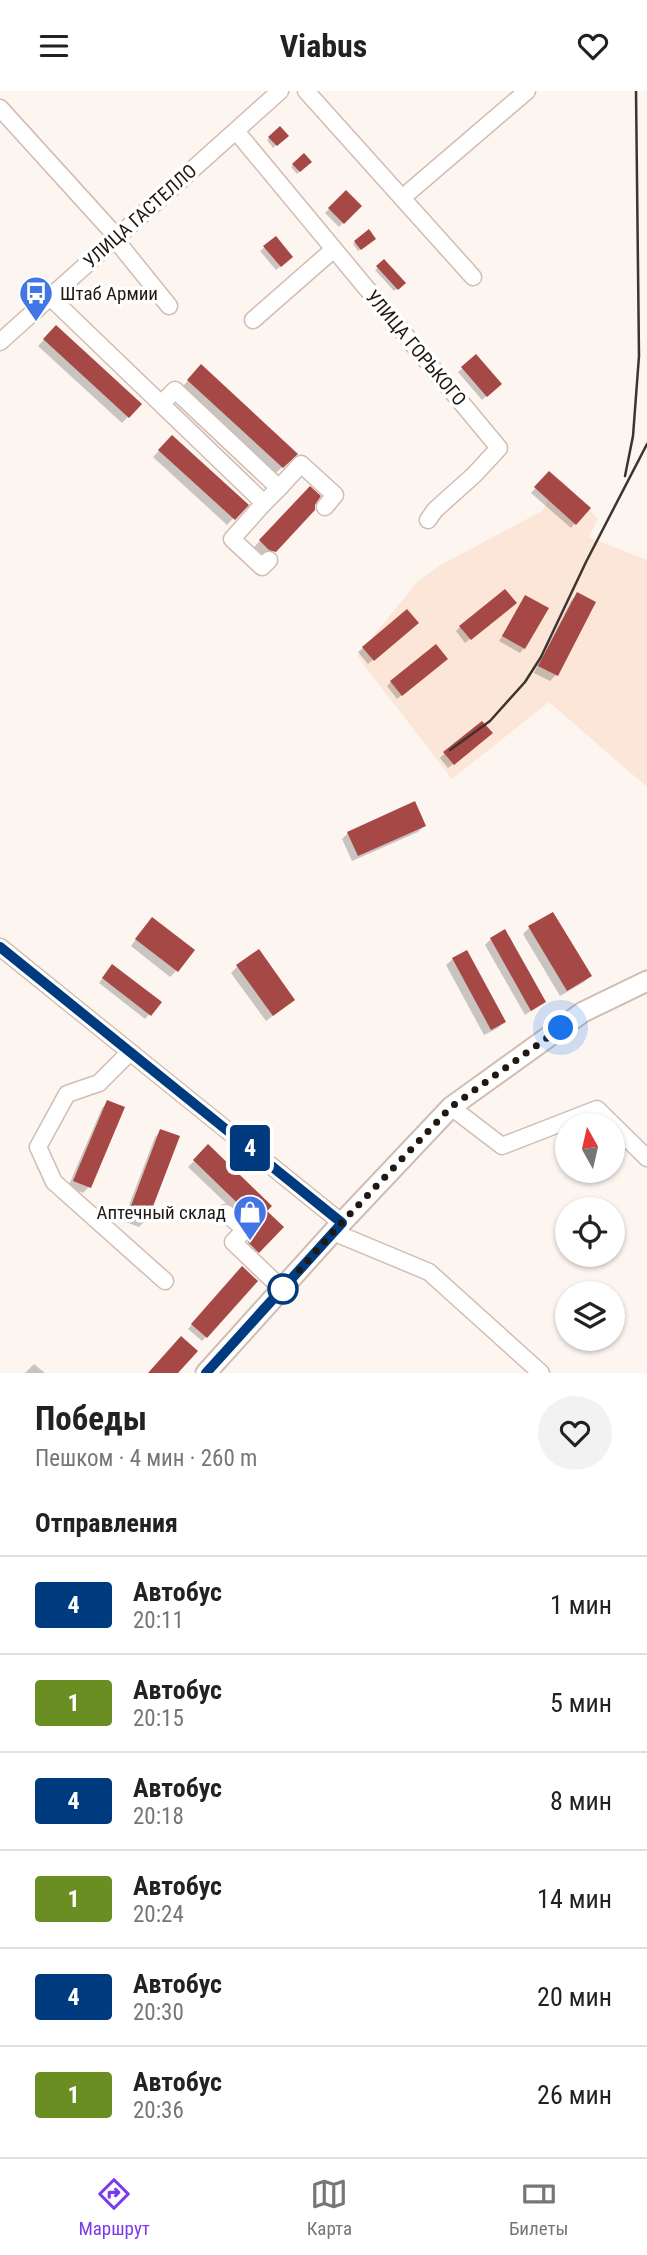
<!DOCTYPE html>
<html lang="ru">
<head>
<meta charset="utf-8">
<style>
	:root { --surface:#fff; --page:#f2f2f2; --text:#222; --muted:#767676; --line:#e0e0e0; --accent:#7c3aed }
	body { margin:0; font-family:"Roboto Condensed",sans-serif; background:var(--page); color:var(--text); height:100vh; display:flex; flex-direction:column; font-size:26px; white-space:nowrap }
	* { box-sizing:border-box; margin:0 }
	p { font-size:23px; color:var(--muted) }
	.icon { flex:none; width:38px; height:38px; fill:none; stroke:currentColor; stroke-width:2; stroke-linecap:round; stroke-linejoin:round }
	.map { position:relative; height:1282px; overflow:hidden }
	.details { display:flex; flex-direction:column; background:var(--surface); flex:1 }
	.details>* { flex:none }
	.badge { padding:0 14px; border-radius:5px; font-size:24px; line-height:46px }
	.needle { width:46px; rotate:352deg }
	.controls { position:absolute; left:555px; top:1022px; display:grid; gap:14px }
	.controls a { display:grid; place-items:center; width:70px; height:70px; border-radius:50%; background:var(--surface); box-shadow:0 2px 5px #0004; font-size:35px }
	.you { position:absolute; width:35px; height:35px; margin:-18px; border:5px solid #fff; border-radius:50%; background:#1a73e8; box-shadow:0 0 0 10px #1a73e833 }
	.map>.badge { position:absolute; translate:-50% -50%; box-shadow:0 0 0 4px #fff }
	h2 { padding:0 35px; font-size:26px; line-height:63px }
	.round { display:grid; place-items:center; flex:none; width:74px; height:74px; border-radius:37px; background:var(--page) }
	.summary { display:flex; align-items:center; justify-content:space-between; height:119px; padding:0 35px }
	h1 { font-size:33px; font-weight:700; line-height:52px }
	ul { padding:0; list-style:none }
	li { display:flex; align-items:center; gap:21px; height:98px; padding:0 35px; border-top:2px solid var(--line) }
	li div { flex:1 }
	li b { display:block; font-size:26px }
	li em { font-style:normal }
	li .badge { min-width:77px; font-weight:700; text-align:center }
	header { display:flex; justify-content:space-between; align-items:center; height:91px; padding:0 35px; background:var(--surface); font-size:32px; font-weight:700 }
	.menu { display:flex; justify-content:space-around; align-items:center; height:98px; border-top:2px solid var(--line); background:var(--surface); font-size:19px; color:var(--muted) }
	.menu a { display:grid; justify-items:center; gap:4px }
	.menu .active { color:var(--accent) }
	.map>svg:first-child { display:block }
	.built { fill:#fce6d8 }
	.shadow { fill:#0003 }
	.building { fill:#a64946 }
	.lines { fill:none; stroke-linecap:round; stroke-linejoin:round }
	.minor-casing { stroke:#d1bdb1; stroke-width:19 }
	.major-casing { stroke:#d1bdb1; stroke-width:23 }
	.minor { stroke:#fff; stroke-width:16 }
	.major { stroke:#fff; stroke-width:19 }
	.rail { stroke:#3b342f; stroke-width:2.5 }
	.line-casing { stroke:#fff; stroke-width:16 }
	.line { stroke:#003b80; stroke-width:10 }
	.walk { stroke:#1f1813; stroke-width:7; stroke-dasharray:0 12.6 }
	.stop-dot { fill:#fff; stroke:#003b80; stroke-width:3.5 }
	.labels { text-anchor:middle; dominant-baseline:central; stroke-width:7; stroke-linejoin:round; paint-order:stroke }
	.street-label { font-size:19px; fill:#1f1813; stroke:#fff }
	.poi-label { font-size:19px; fill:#1f1813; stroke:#fff; text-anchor:start }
</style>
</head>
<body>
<header><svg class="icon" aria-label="menu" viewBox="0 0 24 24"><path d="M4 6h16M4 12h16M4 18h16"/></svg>Viabus<svg class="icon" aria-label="heart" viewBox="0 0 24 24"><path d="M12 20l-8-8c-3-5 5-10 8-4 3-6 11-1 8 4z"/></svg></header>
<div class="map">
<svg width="647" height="1282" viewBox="0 0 647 1282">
	<rect width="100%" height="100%" fill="#fdf5f0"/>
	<path class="built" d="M 561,388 L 598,428 L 589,446 L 647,469 L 647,696 L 549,611 L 452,688 L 357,565 L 418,490 L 439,475 L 542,420 Z"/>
	<g class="shadow">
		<path d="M 280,37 L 286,45 L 273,57 L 267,49 Z"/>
		<path d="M 303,65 L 309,71 L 297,83 L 291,76 Z"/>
		<path d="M 346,102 L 360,115 L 339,136 L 325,122 Z"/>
		<path d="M 371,150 L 358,160 L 353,153 L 355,151 Z"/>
		<path d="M 265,156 L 287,170 L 276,179 L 260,160 Z"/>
		<path d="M 384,171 L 403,192 L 394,200 L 375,179 Z"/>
		<path d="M 56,236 L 140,313 L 122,332 L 38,255 Z"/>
		<path d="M 201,276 L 296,363 L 276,382 L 182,296 Z"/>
		<path d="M 463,277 L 495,297 L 482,309 L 458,281 Z"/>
		<path d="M 172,346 L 246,414 L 227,434 L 153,366 Z"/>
		<path d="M 549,382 L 588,417 L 571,437 L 531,402 Z"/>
		<path d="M 310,398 L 313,419 L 268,466 L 263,464 L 254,456 Z"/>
		<path d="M 577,503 L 556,584 L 550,590 L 534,582 L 571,510 Z"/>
		<path d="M 526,506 L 524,557 L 520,562 L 499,550 Z"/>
		<path d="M 510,516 L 465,552 L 456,540 L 460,536 Z"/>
		<path d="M 407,520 L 412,536 L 368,573 L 358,561 Z"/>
		<path d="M 442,572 L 397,608 L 387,595 L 391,591 Z"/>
		<path d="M 486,647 L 448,677 L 440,667 L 444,663 Z"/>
		<path d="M 424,735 L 418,741 L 352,770 L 342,748 L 348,742 Z"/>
		<path d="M 146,835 L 176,880 L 170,886 L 131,855 Z"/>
		<path d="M 529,837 L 590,885 L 584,891 L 560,905 L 523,843 Z"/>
		<path d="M 491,848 L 544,911 L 525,924 L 485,854 Z"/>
		<path d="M 466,861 L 504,931 L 498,937 L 484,944 L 446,874 L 453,868 Z"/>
		<path d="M 237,876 L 293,909 L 266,930 L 231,882 Z"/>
		<path d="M 108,880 L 159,912 L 145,928 L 99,892 Z"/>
		<path d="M 108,1011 L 89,1096 L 83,1102 L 68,1096 L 102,1017 Z"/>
		<path d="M 161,1040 L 145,1130 L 139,1136 L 123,1130 L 155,1046 Z"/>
		<path d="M 208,1056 L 264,1120 L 281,1136 L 252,1166 L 244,1157 L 250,1150 L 250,1143 L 254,1139 L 188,1076 Z"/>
		<path d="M 238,1181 L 206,1246 L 202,1250 L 188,1238 Z"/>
		<path d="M 34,1273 L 45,1282 L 25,1282 Z"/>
	</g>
	<g class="building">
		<path d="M 280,35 L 289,45 L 277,55 L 268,46 Z"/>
		<path d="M 304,62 L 312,71 L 300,81 L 292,73 Z"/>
		<path d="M 346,99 L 362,115 L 344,133 L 328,117 Z"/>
		<path d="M 369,138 L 376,148 L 361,159 L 354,150 Z"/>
		<path d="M 276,145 L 293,166 L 281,176 L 263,155 Z"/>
		<path d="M 384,168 L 406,192 L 398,199 L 376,175 Z"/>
		<path d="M 56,234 L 142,313 L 129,327 L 43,248 Z"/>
		<path d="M 476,263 L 502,293 L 487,306 L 461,276 Z"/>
		<path d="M 201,273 L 298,363 L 283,377 L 187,289 Z"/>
		<path d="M 172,344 L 249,414 L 235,429 L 158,359 Z"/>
		<path d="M 549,380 L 591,417 L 576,434 L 534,396 Z"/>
		<path d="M 310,395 L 321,405 L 315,414 L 315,419 L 276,461 L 269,459 L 259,449 Z"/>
		<path d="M 505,498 L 517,512 L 471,549 L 459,535 Z"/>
		<path d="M 577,501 L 596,511 L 558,585 L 538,575 Z"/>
		<path d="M 525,504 L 549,517 L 525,558 L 502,545 Z"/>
		<path d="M 407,518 L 419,532 L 374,570 L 362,556 Z"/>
		<path d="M 436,553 L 448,568 L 402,605 L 390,590 Z"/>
		<path d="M 482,630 L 493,642 L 454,674 L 443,661 Z"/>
		<path d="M 415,710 L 426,735 L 358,765 L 347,741 Z"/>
		<path d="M 553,821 L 592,885 L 567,900 L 528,835 Z"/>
		<path d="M 152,826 L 195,859 L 178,881 L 135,848 Z"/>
		<path d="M 505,838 L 546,911 L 531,920 L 490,847 Z"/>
		<path d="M 259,858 L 295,909 L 273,925 L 236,874 Z"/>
		<path d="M 467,859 L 506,931 L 491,939 L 452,867 Z"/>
		<path d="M 112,873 L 162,911 L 151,925 L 102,887 Z"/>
		<path d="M 107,1009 L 125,1016 L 91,1097 L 73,1090 Z"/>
		<path d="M 160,1038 L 180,1045 L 147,1131 L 128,1123 Z"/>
		<path d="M 208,1053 L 272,1115 L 267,1120 L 284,1136 L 259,1162 L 248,1151 L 255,1142 L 255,1136 L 258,1132 L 193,1069 Z"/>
		<path d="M 242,1175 L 258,1190 L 207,1247 L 191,1233 Z"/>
		<path d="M 181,1245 L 198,1260 L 178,1282 L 148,1282 Z"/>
	</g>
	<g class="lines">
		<g class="minor-casing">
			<g id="minor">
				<path d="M 306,0 L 473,186"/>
				<path d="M 0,17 L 117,146"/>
				<path d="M 236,40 L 499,357 L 474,384 L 435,419 L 428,429"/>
				<path d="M 402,107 L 527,0"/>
				<path d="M 115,148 L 169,215"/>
				<path d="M 50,206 L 264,412 L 279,397 L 175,299 L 161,313"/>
				<path d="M 253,229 L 334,158"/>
				<path d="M 0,251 L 280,0"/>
				<path d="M 279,397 L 301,373 L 335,404 L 325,416"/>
				<path d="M 264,412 L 232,448 L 262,476 L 269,469"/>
				<path d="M 0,856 L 342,1132"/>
				<path d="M 130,961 L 99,992 L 67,1003 L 38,1056 L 54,1091 L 165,1190"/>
				<path d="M 451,1016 L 502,1055 L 597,1018 L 647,1067"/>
				<path d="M 226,1122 L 245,1139 L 233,1151 L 283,1199"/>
				<path d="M 333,1141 L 429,1181 L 541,1282"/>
			</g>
		</g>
		<g class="major-casing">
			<path id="major" d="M 206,1282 L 333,1141 L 451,1016 L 583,921 L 647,890"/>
		</g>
		<use href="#minor" class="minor"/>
		<use href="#major" class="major"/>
		<g class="rail">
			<path d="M 625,385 L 633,345 L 639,265 L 636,0"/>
			<path d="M 450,659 L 490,630 L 525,591 L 541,566 L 586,471 L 647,353"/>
		</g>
	</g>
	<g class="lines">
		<g class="line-casing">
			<path id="line" d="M 0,856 L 342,1132 L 206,1282"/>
		</g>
		<use href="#line" class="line"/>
		<path class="walk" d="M 283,1198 L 333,1141 L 451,1016 L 561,937"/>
	</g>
	<defs>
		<g id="bus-pin" transform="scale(1.75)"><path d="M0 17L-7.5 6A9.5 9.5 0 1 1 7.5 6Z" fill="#4276e6" stroke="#fff"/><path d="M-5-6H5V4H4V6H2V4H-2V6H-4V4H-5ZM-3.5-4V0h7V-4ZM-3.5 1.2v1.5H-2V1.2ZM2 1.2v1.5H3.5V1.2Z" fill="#fff"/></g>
		<g id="shop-pin" transform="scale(1.75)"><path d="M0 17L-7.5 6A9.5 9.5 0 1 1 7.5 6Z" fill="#4276e6" stroke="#fff"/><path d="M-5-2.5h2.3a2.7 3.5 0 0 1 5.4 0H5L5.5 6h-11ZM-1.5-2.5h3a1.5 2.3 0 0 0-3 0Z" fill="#fff"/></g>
	</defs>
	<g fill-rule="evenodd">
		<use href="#bus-pin" x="36" y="202"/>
		<use href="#shop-pin" x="250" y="1121"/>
	</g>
	<circle class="stop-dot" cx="283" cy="1198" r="14"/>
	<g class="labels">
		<g class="street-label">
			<text transform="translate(140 125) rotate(-42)">УЛИЦА ГАСТЕЛЛО</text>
			<text transform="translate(416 257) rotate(50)">УЛИЦА ГОРЬКОГО</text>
		</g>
		<g class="poi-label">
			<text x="60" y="202">Штаб Армии</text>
			<text x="226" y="1121" text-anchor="end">Аптечный склад</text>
		</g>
	</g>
</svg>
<div class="controls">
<a><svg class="needle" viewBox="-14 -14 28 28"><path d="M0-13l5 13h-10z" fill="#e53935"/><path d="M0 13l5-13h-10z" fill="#767676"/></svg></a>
<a><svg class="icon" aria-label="locate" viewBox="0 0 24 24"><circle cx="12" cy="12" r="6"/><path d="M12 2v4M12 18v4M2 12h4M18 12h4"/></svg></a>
<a><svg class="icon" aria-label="layers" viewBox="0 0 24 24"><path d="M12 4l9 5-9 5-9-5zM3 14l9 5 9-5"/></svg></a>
</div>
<div class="you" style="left:561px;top:937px"></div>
<b class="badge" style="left:250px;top:1057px;background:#003b80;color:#fff">4</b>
</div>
<section class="details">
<div class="summary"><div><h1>Победы</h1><p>Пешком · 4 мин · 260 m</p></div><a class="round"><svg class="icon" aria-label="heart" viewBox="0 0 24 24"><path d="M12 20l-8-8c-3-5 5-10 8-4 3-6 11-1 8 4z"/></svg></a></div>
<h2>Отправления</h2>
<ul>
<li><span class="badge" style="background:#003b80;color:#fff">4</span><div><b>Автобус</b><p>20:11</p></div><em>1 мин</em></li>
<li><span class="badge" style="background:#6b8e23;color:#fff">1</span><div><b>Автобус</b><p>20:15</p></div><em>5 мин</em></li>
<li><span class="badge" style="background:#003b80;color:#fff">4</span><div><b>Автобус</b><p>20:18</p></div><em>8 мин</em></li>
<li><span class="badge" style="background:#6b8e23;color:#fff">1</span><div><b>Автобус</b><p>20:24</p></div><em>14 мин</em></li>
<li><span class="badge" style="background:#003b80;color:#fff">4</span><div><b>Автобус</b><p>20:30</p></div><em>20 мин</em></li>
<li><span class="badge" style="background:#6b8e23;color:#fff">1</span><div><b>Автобус</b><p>20:36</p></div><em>26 мин</em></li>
</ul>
</section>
<nav class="menu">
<a class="active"><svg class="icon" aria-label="directions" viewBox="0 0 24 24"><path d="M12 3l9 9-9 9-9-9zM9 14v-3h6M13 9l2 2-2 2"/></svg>Маршрут</a>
<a><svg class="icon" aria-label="map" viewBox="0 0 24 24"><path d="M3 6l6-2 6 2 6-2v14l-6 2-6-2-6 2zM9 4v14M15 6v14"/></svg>Карта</a>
<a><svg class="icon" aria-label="tickets" viewBox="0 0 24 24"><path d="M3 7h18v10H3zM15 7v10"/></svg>Билеты</a>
</nav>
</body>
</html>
